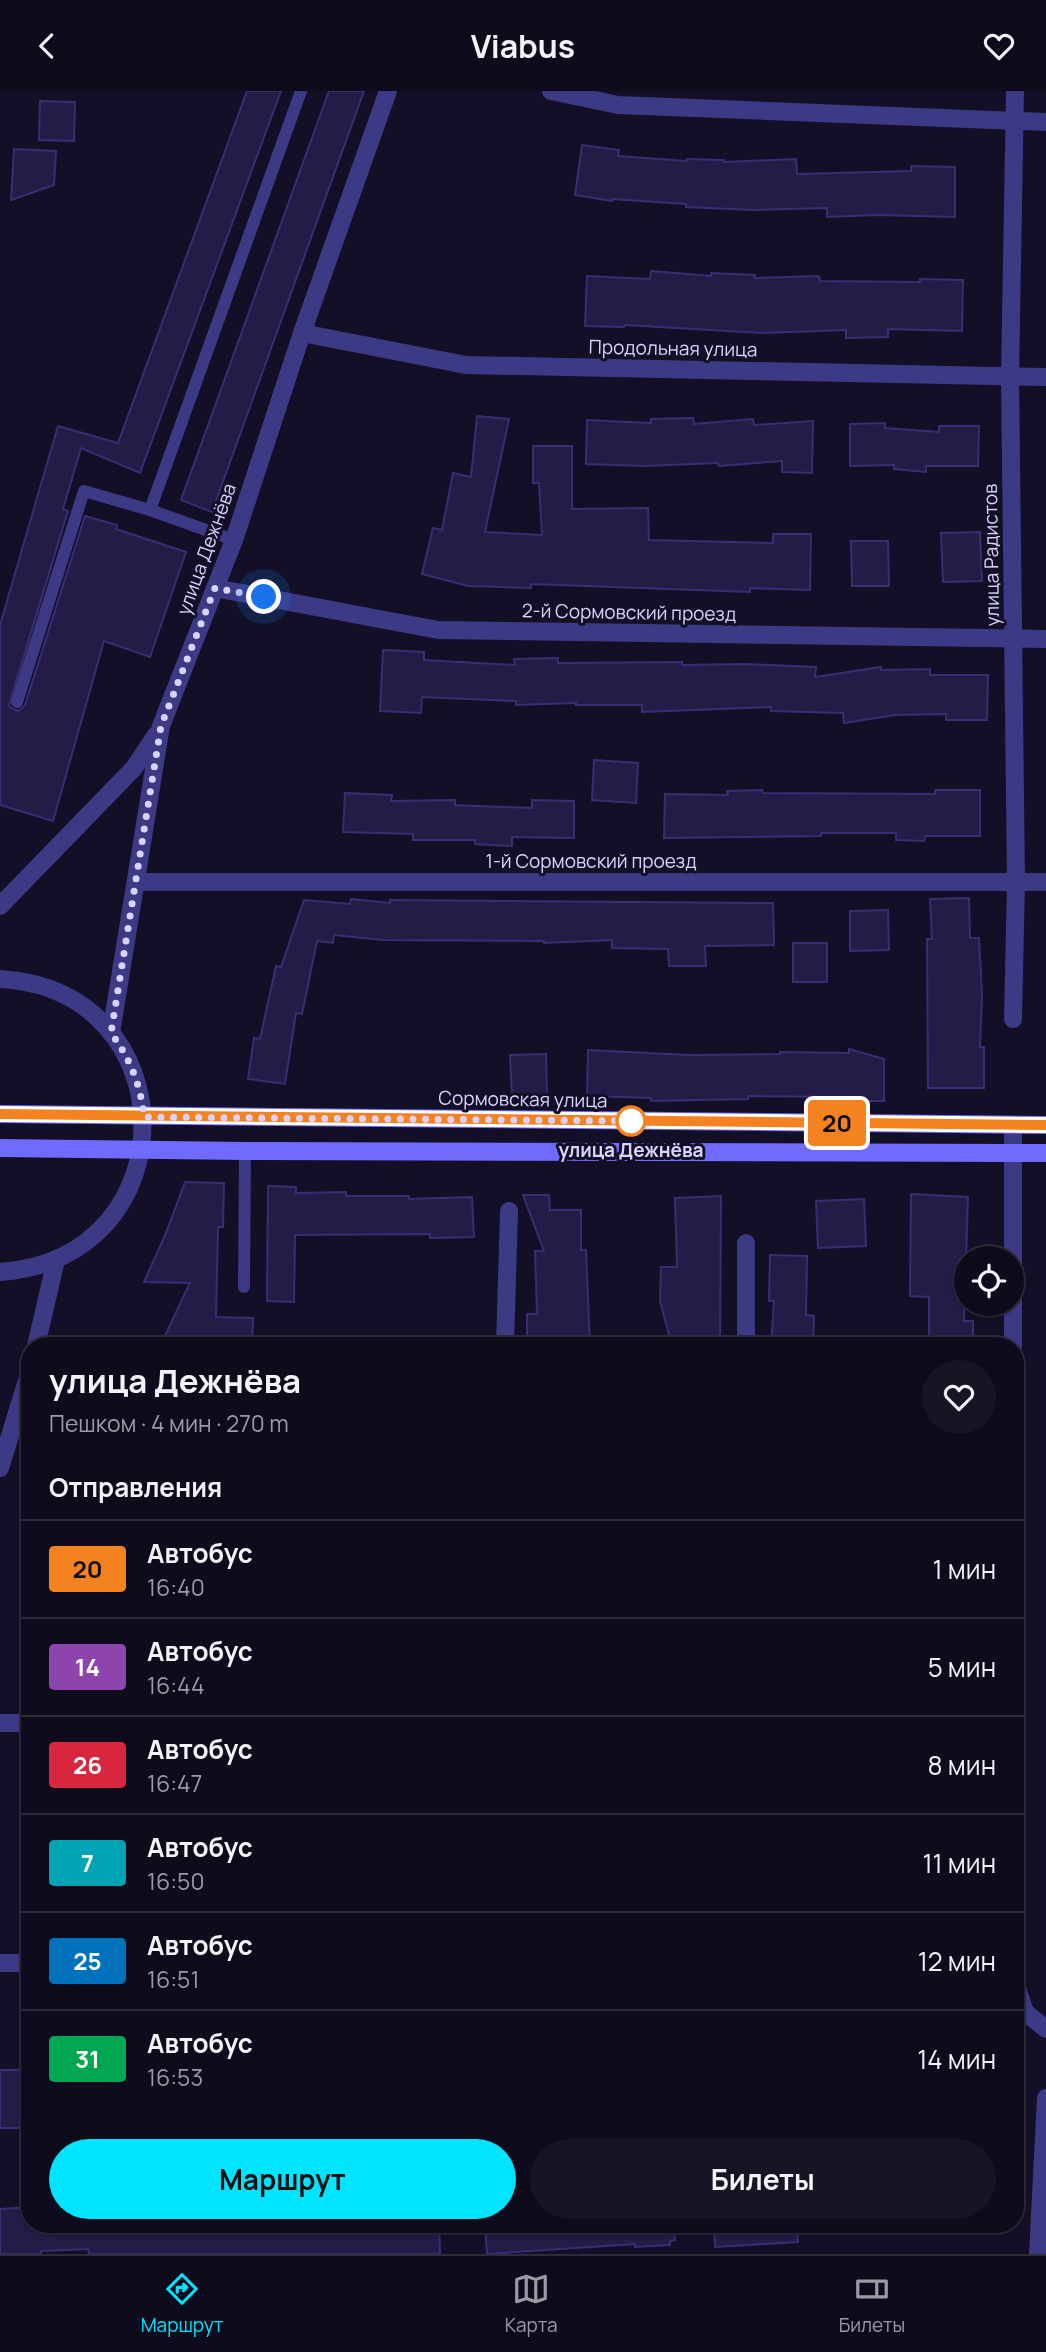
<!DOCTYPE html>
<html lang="ru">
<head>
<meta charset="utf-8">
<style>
	:root { --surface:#0e0b1c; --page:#171425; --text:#f1f3f6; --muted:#9b9ba3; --line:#2e2b3b; --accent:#00e5ff }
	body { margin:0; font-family:Manrope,sans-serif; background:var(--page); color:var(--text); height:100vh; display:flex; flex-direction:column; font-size:26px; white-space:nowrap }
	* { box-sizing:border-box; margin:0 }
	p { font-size:23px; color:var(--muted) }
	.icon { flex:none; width:38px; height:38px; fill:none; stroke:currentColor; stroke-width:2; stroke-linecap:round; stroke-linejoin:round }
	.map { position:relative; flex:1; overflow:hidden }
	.panel { position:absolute; left:21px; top:1246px; width:1003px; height:896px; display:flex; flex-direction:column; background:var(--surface); border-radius:28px; box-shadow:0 2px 5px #0004,0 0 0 2px var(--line) }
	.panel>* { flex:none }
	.badge { padding:0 14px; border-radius:5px; font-size:24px; line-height:46px }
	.fabs { position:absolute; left:954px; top:1155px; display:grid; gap:14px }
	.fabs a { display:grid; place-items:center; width:70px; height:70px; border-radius:50%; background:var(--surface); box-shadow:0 2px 5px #0004,0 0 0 2px var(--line); font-size:35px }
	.you { position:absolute; width:35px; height:35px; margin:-18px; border:5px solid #fff; border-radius:50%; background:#1a73e8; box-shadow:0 0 0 10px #1a73e833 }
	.map>.badge { position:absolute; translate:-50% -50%; box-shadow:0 0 0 4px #fff }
	h2 { padding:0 28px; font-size:26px; line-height:63px }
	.round { display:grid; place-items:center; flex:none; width:74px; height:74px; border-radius:37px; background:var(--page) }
	.summary { display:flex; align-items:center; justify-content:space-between; height:119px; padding:0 28px }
	h1 { font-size:33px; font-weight:700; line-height:52px }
	.button { display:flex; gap:14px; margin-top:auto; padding:14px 28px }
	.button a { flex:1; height:80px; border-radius:42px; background:var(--accent); color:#111; font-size:28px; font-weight:700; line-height:80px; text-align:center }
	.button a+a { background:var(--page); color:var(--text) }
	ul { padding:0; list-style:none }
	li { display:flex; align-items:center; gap:21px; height:98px; padding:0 28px; border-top:2px solid var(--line) }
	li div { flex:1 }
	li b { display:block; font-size:26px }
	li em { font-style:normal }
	li .badge { min-width:77px; font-weight:700; text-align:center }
	header { display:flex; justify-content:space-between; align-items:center; height:91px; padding:0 28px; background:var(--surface); font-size:32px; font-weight:700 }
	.dock { display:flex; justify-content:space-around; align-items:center; height:98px; border-top:2px solid var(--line); background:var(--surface); font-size:19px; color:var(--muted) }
	.dock a { display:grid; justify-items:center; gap:4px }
	.dock .current { color:var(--accent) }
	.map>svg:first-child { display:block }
	.building { fill:#241b47; stroke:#3b2d73; stroke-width:2 }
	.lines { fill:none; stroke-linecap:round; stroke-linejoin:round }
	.service { stroke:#3d3a85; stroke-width:12 }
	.minor { stroke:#3d3a85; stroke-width:18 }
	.tertiary { stroke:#3d3a85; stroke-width:18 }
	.secondary { stroke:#6f6bff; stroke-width:18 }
	.line-casing { stroke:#fff; stroke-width:16 }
	.line { stroke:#f58220; stroke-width:10 }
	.walk { stroke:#d9d4ff; stroke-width:7; stroke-dasharray:0 12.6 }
	.stop-dot { fill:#fff; stroke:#f58220; stroke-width:3.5 }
	.labels { text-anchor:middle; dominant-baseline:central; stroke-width:6; stroke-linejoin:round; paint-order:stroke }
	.street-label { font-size:19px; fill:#d9d4ff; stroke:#130f26 }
	.stop-label { font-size:19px; font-weight:bold; fill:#d9d4ff; stroke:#130f26 }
</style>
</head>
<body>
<header><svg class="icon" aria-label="back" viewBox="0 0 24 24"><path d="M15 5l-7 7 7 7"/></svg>Viabus<svg class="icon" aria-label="heart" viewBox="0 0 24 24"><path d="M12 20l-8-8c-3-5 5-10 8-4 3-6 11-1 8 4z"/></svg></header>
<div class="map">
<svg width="1046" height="2163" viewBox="0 0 1046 2163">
	<rect width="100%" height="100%" fill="#130f26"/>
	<g class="building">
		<path d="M 247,0 L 281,0 L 140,382 L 81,357 L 63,418 L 68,420 L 9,614 L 11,617 L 18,620 L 25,614 L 85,425 L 117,434 L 116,438 L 186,461 L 150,566 L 104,550 L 53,730 L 0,714 L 0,534 L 58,335 L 118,352 Z"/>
		<path d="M 329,0 L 364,0 L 212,421 L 181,409 Z"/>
		<path d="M 40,10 L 75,11 L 74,50 L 39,49 Z"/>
		<path d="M 582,54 L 619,59 L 618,65 L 687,70 L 687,68 L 724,69 L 724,71 L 796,68 L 797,83 L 911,80 L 911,75 L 955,76 L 955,126 L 877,124 L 827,126 L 827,117 L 753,119 L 686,116 L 686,113 L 612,108 L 612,110 L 575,104 Z"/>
		<path d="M 14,58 L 56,60 L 54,94 L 11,109 Z"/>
		<path d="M 651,180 L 711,185 L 711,182 L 755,184 L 755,187 L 819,185 L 820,190 L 920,191 L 920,188 L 963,189 L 962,240 L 888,238 L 888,246 L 846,247 L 846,239 L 762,242 L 625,234 L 624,236 L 585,235 L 587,185 L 650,188 Z"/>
		<path d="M 477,325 L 509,328 L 485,441 L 542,444 L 539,392 L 533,392 L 533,355 L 572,355 L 572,418 L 648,417 L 649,449 L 773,452 L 773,443 L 811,443 L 810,499 L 750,497 L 750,501 L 531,493 L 531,497 L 468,495 L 422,483 L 433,437 L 442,439 L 453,382 L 471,386 Z"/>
		<path d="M 693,327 L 694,333 L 753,328 L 754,334 L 813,330 L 812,382 L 782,381 L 782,370 L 719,375 L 718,372 L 644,375 L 586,373 L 587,329 L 651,332 L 651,328 Z"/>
		<path d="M 885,332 L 885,337 L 939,341 L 939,335 L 979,335 L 978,375 L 926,375 L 926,381 L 894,378 L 894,374 L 850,375 L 850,333 Z"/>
		<path d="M 980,441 L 982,490 L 943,491 L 941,442 Z"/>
		<path d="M 851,450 L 888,450 L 889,495 L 852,495 Z"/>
		<path d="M 383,559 L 424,561 L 424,569 L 515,574 L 514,568 L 558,567 L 558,572 L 682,571 L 682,574 L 744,573 L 816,576 L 815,586 L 881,576 L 881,579 L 930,578 L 930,584 L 988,584 L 987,629 L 946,629 L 946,623 L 895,624 L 844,632 L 843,622 L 771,620 L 771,616 L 642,621 L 642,614 L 576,614 L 576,612 L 516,614 L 516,610 L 422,606 L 421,622 L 380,620 Z"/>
		<path d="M 594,669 L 638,672 L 636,712 L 592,709 Z"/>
		<path d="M 762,699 L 763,702 L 935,703 L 935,699 L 980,699 L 980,745 L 925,745 L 924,750 L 896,749 L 896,742 L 821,742 L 821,745 L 664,747 L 665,703 L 728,704 L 727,700 Z"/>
		<path d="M 345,702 L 392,704 L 391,710 L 455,709 L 455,714 L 532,717 L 532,709 L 574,710 L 574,747 L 512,746 L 512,755 L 475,753 L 475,749 L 413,749 L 413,743 L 343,741 Z"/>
		<path d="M 969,807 L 970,847 L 979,847 L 982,904 L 980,956 L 984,956 L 984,997 L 928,997 L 927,848 L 932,848 L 930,808 Z"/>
		<path d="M 351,808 L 390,812 L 390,809 L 773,812 L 774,854 L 705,855 L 706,875 L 669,875 L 668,858 L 612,857 L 612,849 L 544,852 L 544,850 L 383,849 L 334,844 L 333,852 L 317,850 L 302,923 L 296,922 L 285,993 L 248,988 L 254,947 L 260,948 L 276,875 L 281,876 L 304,809 L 350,813 Z"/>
		<path d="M 888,819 L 889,859 L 850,860 L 850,820 Z"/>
		<rect x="793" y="852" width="34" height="39"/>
		<path d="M 849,958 L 884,968 L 884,1010 L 849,1010 L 849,1006 L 748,1005 L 748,1008 L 651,1010 L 651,1007 L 587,1005 L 588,959 L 689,964 L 780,963 L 780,961 L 849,962 Z"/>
		<path d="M 546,963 L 547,1005 L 512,1005 L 510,964 Z"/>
		<path d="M 185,1091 L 224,1092 L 223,1136 L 218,1136 L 216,1226 L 253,1227 L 252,1255 L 160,1255 L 190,1192 L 144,1191 L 166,1142 Z"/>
		<path d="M 268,1095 L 296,1096 L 296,1102 L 346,1101 L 346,1105 L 409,1105 L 409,1108 L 472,1106 L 474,1146 L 430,1147 L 430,1143 L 295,1144 L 294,1211 L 267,1210 Z"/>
		<path d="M 911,1103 L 968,1106 L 964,1230 L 973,1230 L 973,1255 L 929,1255 L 929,1206 L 910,1205 Z"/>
		<path d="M 523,1104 L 549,1104 L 550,1119 L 581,1119 L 581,1159 L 586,1159 L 590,1255 L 527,1255 L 527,1223 L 537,1223 L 535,1160 L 544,1160 Z"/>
		<path d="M 721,1105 L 720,1255 L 672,1255 L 660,1210 L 661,1176 L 677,1176 L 675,1107 Z"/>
		<path d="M 864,1108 L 866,1155 L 818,1157 L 816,1110 Z"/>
		<path d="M 770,1164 L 807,1165 L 806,1224 L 814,1225 L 813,1255 L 771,1255 L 774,1210 L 769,1210 Z"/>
		<rect x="0" y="1979" width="30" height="58"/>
		<path d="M 30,2116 L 30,2133 L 439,2133 L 440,2163 L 89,2163 L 88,2158 L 41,2160 L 41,2163 L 0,2163 L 0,2118 Z"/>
		<path d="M 485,2133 L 674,2133 L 675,2149 L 670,2150 L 670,2154 L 635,2156 L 635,2153 L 487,2163 Z"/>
		<path d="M 714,2133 L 797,2133 L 798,2151 L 715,2156 Z"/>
	</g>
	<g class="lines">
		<g class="service">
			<path d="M 150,419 L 301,0"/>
			<path d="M 17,611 L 84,400 L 150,419 L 234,449"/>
			<path d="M 244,1196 L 245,1060"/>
		</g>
		<g class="minor">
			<path d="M 551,0 L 618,14 L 1046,31"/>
			<path d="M 302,242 L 466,274 L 1046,286"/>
			<path d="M 215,497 L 438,539 L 1046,548"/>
			<path d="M 136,791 L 1046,791"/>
			<path d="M 1013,928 L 1016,791 L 1010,286 L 1015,0"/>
			<path d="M 36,1255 L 56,1169"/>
			<path d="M 505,1255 L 509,1120"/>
			<path d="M 746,1255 L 746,1152"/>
			<path d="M 1013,1255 L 1013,1034"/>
			<path d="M 0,1377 L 30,1280"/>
			<path d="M 0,1632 L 30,1632"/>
			<path d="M 0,1872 L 30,1872"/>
			<path d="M 1015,1891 L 1025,1921 L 1046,1938"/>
			<path d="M 1038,2163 L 1046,2007"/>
		</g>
		<g class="tertiary">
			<path d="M 0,815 L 134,677 L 156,644"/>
			<path d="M 0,888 C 189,898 191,1168 0,1181"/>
			<path d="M 111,942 L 161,635 L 234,449 L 302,242 L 388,0"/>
		</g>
		<g class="secondary">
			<path d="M 0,1023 L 1046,1034"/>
			<path d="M 0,1057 L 245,1060 L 1046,1062"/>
		</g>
	</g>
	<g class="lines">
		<g class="line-casing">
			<path id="line" d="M 0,1023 L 1046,1034"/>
		</g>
		<use href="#line" class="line"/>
		<path class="walk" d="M 264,506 L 215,497 L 161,635 L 111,942 C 130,967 141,995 144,1026 L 631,1030"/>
	</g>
	<circle class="stop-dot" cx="631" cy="1030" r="14"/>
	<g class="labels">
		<g class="street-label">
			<text transform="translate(673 257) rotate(1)">Продольная улица</text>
			<text transform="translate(206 458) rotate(-70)">улица Дежнёва</text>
			<text transform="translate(991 464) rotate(-91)">улица Радистов</text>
			<text transform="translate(629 521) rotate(1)">2-й Сормовский проезд</text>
			<text x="591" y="770">1-й Сормовский проезд</text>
			<text transform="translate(523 1008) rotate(1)">Сормовская улица</text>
		</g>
		<g class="stop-label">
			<text x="631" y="1059">улица Дежнёва</text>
		</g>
	</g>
</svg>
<div class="fabs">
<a><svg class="icon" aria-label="locate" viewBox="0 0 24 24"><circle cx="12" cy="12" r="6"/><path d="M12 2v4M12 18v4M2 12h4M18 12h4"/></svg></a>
</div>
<div class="you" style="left:264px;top:506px"></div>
<b class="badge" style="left:837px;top:1032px;background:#f58220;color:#111">20</b>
<section class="panel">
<div class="summary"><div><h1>улица Дежнёва</h1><p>Пешком · 4 мин · 270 m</p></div><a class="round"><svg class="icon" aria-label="heart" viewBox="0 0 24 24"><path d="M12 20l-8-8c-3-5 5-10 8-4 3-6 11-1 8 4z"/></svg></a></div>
<h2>Отправления</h2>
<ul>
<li><span class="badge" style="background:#f58220;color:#111">20</span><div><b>Автобус</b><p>16:40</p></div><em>1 мин</em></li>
<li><span class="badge" style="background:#8e44ad;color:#fff">14</span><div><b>Автобус</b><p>16:44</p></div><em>5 мин</em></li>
<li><span class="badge" style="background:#d7263d;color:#fff">26</span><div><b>Автобус</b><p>16:47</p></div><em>8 мин</em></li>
<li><span class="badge" style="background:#00a3b4;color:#fff">7</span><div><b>Автобус</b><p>16:50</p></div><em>11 мин</em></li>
<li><span class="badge" style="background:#0072bc;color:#fff">25</span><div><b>Автобус</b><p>16:51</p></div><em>12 мин</em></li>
<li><span class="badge" style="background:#00a651;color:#fff">31</span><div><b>Автобус</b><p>16:53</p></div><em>14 мин</em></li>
</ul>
<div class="button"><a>Маршрут</a><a>Билеты</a></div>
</section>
</div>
<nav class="dock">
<a class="current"><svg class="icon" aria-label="directions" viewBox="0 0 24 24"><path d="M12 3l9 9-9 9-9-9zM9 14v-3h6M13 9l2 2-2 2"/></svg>Маршрут</a>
<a><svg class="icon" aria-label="map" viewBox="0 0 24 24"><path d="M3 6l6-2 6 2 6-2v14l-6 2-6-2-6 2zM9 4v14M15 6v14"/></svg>Карта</a>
<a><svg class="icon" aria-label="tickets" viewBox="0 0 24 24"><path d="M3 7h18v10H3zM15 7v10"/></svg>Билеты</a>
</nav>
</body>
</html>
